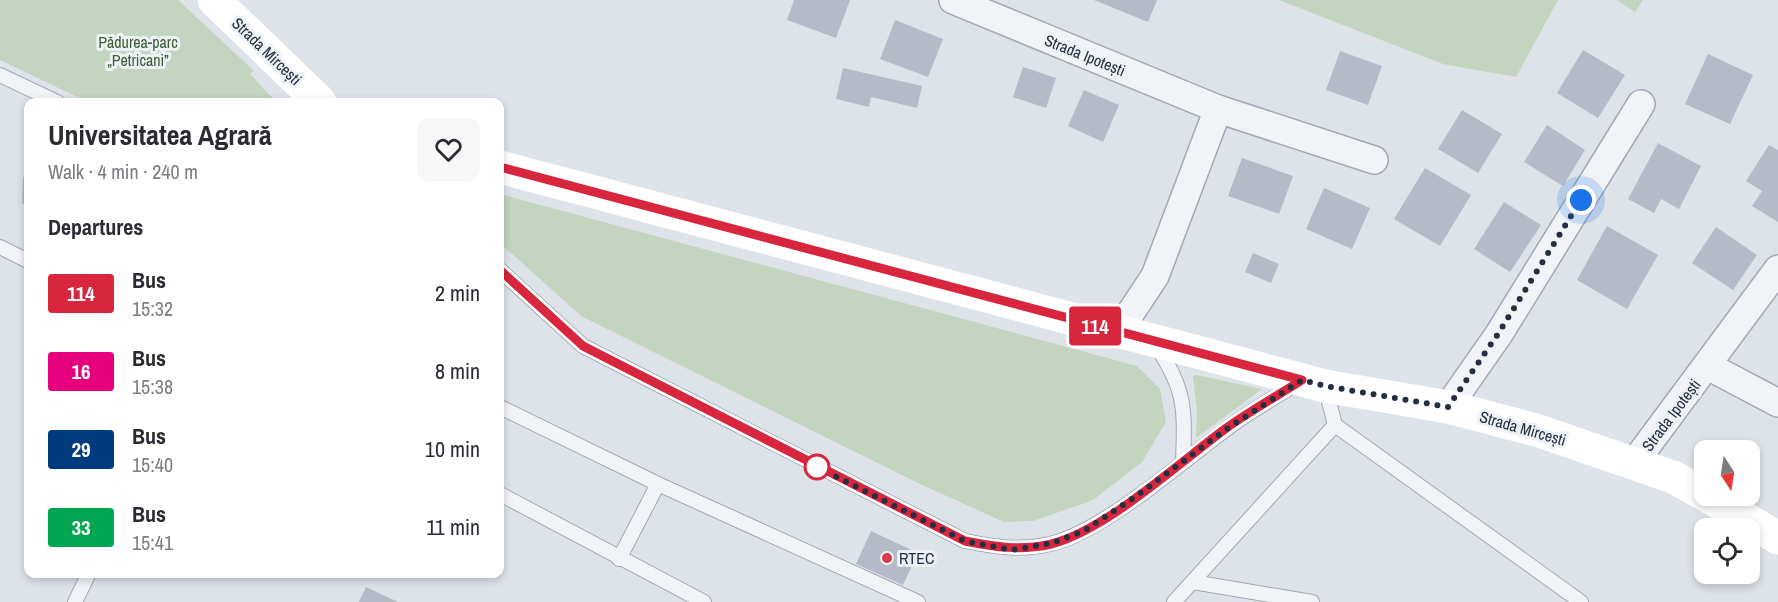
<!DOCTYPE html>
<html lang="en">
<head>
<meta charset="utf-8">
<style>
	:root { --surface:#fff; --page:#f7f7f7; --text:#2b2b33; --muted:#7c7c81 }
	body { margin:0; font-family:"Archivo Narrow",sans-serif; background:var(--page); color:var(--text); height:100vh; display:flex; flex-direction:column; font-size:22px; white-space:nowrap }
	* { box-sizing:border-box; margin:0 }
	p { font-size:20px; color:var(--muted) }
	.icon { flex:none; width:33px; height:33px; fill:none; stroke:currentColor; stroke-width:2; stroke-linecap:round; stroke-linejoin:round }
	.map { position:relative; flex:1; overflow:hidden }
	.drawer { position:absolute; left:24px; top:98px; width:480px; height:480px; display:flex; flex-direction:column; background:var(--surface); border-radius:12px; box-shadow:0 3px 9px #0003 }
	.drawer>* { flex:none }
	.badge { padding:0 12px; border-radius:4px; font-size:21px; line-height:39px }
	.needle { width:39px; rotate:168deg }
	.buttons { position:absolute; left:1694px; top:440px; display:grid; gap:12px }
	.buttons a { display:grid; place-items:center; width:66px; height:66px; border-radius:12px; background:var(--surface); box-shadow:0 3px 9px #0003; font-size:30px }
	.you { position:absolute; width:30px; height:30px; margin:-15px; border:4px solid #fff; border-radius:50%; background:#1a73e8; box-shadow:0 0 0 9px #1a73e833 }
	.map>.badge { position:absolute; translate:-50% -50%; box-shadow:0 0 0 3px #fff }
	h2 { padding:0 24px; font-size:22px; line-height:54px }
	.round { display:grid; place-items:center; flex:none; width:63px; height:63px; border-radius:12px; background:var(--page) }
	.summary { display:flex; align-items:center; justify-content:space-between; height:102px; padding:0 24px }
	h1 { font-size:28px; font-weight:700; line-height:45px }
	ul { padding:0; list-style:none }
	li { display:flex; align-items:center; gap:18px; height:78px; padding:0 24px }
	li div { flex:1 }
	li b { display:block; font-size:22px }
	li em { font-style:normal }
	li .badge { min-width:66px; font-weight:700; text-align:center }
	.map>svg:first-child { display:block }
	.green { fill:#c3d4bf }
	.building { fill:#b5bbc6 }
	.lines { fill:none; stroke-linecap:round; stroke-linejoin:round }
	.service-casing { stroke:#a3a9b3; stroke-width:16 }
	.minor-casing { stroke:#a3a9b3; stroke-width:30 }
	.service { stroke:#f1f3f7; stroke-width:14 }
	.minor { stroke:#f1f3f7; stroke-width:27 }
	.secondary { stroke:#fff; stroke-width:33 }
	.line-casing { stroke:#fff; stroke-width:14 }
	.line { stroke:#d7263d; stroke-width:9 }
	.walk { stroke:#262f41; stroke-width:6; stroke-dasharray:0 10.8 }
	.stop-dot { fill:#fff; stroke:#d7263d; stroke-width:3 }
	.poi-dot { fill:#d9394b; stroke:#eef1f6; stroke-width:2 }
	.labels { text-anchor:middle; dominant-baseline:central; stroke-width:6; stroke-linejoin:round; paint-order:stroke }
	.park-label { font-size:16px; fill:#395e32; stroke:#eef1f6 }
	.street-label { font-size:16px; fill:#262f41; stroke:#eef1f6 }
	.poi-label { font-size:16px; fill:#262f41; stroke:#eef1f6; text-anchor:start }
</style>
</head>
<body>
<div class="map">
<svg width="1778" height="602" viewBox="0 0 1778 602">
	<rect width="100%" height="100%" fill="#dee2e9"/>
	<g class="green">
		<path d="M 0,0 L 178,0 L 254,71 L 250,74 L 276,102 L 88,102 L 0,60 Z"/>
		<path d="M 1279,0 L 1558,0 L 1516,77 L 1443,64 Z"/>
		<path d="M 1617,0 L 1643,0 L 1635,12 Z"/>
		<path d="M 500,194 L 1137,366 L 1160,389 L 1166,422 L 1142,462 L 1093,500 L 1033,521 L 1004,522 L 920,484 L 581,316 L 500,243 Z"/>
		<path d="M 1196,375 L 1262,389 L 1196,438 L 1197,411 L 1193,376 Z"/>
	</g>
	<g class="building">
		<path d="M 794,0 L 850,0 L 836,38 L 787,20 Z"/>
		<path d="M 1094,0 L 1157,0 L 1148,22 Z"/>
		<path d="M 895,20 L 943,39 L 928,77 L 880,59 Z"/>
		<path d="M 1583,50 L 1625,75 L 1598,118 L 1557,93 Z"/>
		<path d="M 1340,51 L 1382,66 L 1368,105 L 1326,90 Z"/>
		<path d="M 1708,54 L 1753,75 L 1730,124 L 1685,104 Z"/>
		<path d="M 1023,67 L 1056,78 L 1046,108 L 1013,97 Z"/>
		<path d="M 843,68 L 922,86 L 917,108 L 871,97 L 869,107 L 836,99 Z"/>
		<path d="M 1084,90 L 1119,105 L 1103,142 L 1068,126 Z"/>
		<path d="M 1462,110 L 1502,134 L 1478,173 L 1438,149 Z"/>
		<path d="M 1547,125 L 1585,150 L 1563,186 L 1524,162 Z"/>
		<path d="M 1658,143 L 1701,166 L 1679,209 L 1661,199 L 1654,213 L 1628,199 Z"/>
		<path d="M 1769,145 L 1778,150 L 1778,222 L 1752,206 L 1762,191 L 1746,181 Z"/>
		<path d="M 1242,158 L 1293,176 L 1279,214 L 1228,196 Z"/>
		<path d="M 1425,168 L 1471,195 L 1440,246 L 1394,219 Z"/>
		<path d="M 28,175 L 28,207 L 22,203 L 23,177 Z"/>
		<path d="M 1324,188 L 1370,208 L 1352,249 L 1306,229 Z"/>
		<path d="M 1504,202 L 1541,225 L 1510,272 L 1474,249 Z"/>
		<path d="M 1607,226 L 1658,255 L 1627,309 L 1577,280 Z"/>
		<path d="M 1716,227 L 1757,255 L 1733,290 L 1692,263 Z"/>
		<path d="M 1253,253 L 1279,264 L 1271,283 L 1245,272 Z"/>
		<path d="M 871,531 L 918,553 L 903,585 L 856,564 Z"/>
		<path d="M 366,587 L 398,602 L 359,602 Z"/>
	</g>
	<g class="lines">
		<g class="service-casing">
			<g id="service">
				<path d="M 0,75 L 57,102"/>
				<path d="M 0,247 L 28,261"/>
				<path d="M 500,270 L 583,346 L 965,541 C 996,547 1019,551 1050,544 C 1104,531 1180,463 1225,430 C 1248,412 1274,398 1298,383"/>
				<path d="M 1156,346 C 1186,389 1185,411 1183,461"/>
				<path d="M 500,407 L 658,484 L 918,602"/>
				<path d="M 1335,425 L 1581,602"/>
				<path d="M 500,494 L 704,602"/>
				<path d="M 619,559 L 658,484"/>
				<path d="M 1193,582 L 1312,602"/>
				<path d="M 75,602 L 89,573"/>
				<path d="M 1174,602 L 1335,425 L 1325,386"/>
			</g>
		</g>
		<g class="minor-casing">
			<g id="minor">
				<path d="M 953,0 L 1218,109 L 1374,160"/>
				<path d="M 1118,332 L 1155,276 L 1218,109"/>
				<path d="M 1708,366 L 1778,403"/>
				<path d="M 1448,407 L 1499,334 L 1641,104"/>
				<path d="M 1634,463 L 1778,269"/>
			</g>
		</g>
		<use href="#service" class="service"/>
		<use href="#minor" class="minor"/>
		<g class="secondary">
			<path d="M 214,0 L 320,102"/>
			<path d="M 500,167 L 1325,386 L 1448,407 L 1536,430 L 1673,477 L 1704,494"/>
			<path d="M 1706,495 L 1778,538"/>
		</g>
	</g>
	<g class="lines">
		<g class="line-casing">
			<path id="line" d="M 500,167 L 1302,380 C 1277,396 1250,411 1225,429 C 1179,463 1105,531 1051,544 C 1020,551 995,547 965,541 L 583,346 L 500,270"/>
		</g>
		<use href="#line" class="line"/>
		<path class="walk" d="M 817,467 L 965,541 L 1012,550 L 1052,543 L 1084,531 L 1135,497 L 1228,428 L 1302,380 L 1325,386 L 1448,407 L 1498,334 L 1581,200"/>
	</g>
	<circle class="stop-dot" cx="817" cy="467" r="12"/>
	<circle class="poi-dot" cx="887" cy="558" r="6"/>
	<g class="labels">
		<g class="park-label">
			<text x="138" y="42">Pădurea-parc<tspan x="138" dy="18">„Petricani”</tspan></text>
		</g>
		<g class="street-label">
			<text transform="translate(267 51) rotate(44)">Strada Mircești</text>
			<text transform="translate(1085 55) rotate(22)">Strada Ipotești</text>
			<text transform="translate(1671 415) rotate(-53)">Strada Ipotești</text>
			<text transform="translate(1523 428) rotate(16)">Strada Mircești</text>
		</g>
		<g class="poi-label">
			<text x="899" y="558">RTEC</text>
		</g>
	</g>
</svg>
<div class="buttons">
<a><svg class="needle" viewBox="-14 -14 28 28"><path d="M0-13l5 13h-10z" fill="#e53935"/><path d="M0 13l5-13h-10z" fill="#7c7c81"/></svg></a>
<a><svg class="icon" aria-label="locate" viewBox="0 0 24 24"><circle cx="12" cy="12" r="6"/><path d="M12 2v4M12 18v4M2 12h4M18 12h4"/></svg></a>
</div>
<div class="you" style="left:1581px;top:200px"></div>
<b class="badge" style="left:1095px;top:326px;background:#d7263d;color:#fff">114</b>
<section class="drawer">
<div class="summary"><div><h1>Universitatea Agrară</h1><p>Walk · 4 min · 240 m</p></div><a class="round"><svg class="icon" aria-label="heart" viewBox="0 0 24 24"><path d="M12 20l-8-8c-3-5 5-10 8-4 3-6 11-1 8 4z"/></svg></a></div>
<h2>Departures</h2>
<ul>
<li><span class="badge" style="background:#d7263d;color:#fff">114</span><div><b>Bus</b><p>15:32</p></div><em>2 min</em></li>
<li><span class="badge" style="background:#e6007e;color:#fff">16</span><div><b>Bus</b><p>15:38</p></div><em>8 min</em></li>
<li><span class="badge" style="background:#003b80;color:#fff">29</span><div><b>Bus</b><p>15:40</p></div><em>10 min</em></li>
<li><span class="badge" style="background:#00a651;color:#fff">33</span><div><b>Bus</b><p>15:41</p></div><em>11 min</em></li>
</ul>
</section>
</div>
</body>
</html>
